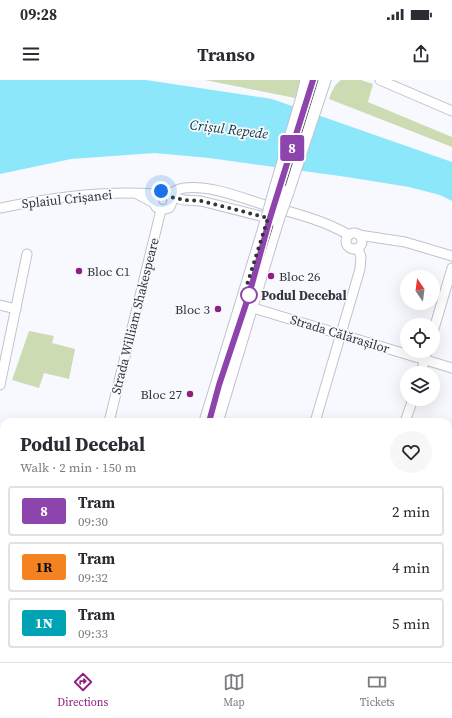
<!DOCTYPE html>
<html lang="en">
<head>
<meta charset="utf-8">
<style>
	:root { --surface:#fff; --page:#f7f7f7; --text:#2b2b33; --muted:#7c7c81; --line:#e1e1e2; --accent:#8f2082 }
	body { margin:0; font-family:"Source Serif 4",serif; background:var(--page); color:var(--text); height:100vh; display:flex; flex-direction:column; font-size:15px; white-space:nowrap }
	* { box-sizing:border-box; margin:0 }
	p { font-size:13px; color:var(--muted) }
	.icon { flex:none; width:22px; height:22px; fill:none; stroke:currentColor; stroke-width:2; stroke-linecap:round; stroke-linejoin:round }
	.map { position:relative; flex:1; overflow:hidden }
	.panel { position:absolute; left:0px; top:338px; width:452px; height:244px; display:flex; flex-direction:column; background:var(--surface); border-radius:12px 12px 0 0; box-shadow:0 4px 16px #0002 }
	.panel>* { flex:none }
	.badge { padding:0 8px; border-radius:3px; font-size:14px; line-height:26px }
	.needle { width:26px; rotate:346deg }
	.fabs { position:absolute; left:400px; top:190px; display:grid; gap:8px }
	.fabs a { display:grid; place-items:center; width:40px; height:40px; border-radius:50%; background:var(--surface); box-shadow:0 4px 16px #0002; font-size:20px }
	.you { position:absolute; width:20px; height:20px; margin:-10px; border:3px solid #fff; border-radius:50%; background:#1a73e8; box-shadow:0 0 0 6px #1a73e833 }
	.map>.badge { position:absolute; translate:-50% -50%; box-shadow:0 0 0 2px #fff }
	.round { display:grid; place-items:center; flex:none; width:42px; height:42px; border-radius:21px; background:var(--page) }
	.headline { display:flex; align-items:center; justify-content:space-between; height:68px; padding:0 20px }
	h1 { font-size:19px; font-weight:700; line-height:30px }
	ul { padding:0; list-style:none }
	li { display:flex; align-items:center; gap:12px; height:50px; margin:0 8px 6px; padding:0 12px; border:2px solid var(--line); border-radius:4px }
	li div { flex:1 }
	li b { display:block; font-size:15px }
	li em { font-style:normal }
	li .badge { min-width:44px; font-weight:700; text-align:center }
	.status { display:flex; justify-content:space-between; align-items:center; height:28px; padding:0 20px; background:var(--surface); direction:ltr }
	.status svg { height:11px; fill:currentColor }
	header { display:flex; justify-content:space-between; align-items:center; height:52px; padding:0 20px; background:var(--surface); font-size:18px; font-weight:700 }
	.menu { display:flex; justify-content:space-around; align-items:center; height:56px; border-top:1px solid var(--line); background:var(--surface); font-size:11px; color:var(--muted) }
	.menu a { display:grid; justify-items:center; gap:2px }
	.menu .on { color:var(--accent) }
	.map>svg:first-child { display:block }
	.built { fill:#eaedf8 }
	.park { fill:#cddbb3 }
	.water { fill:#8be7f9 }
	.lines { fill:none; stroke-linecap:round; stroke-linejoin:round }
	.minor-casing { stroke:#c0c3cd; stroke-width:11 }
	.primary-casing { stroke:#c0c3cd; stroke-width:15 }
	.minor { stroke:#fff; stroke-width:9 }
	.primary { stroke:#fff; stroke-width:13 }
	.tram { stroke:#4d4e52; stroke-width:1 }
	.primary-bridge-casing { stroke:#c0c3cd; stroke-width:15; stroke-linecap:butt }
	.primary-bridge { stroke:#fff; stroke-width:13 }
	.line-casing { stroke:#fff; stroke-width:9 }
	.line { stroke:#8e44ad; stroke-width:6 }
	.walk { stroke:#333438; stroke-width:4; stroke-dasharray:0 7.2 }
	.poi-dot { fill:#8f2082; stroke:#f8f9fe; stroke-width:1.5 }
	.stop-dot { fill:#fff; stroke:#8e44ad; stroke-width:2 }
	.labels { text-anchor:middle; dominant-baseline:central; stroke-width:3.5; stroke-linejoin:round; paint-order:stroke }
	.street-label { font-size:13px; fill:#333438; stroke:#f8f9fe }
	.poi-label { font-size:13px; fill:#333438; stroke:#f8f9fe; text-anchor:start }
	.stop-label { font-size:13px; font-weight:bold; fill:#333438; stroke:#f8f9fe; text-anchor:start }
	.water-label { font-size:14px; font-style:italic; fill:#103c44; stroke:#f8f9fe }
</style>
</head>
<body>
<div class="status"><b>09:28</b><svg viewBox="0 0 49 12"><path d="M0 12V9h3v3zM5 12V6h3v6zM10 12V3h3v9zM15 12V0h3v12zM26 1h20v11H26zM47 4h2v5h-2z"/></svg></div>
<header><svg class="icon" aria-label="menu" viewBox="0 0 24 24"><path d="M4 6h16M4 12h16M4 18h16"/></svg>Transo<svg class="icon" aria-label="share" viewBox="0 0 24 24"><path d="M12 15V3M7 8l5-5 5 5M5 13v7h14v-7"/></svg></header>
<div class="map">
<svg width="452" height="582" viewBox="0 0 452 582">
	<rect width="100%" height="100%" fill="#f8f9fe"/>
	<path class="built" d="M 452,443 L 452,552 L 448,555 L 448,447 Z"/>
	<g class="park">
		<path d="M 205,0 L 300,0 L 295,18 Z"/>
		<path d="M 341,0 L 361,0 L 373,4 L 368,22 L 452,57 L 452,67 L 329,19 C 332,11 334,5 341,0 Z"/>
		<path d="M 29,251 L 54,256 L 52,263 L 75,269 L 69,299 L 44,293 L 39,308 L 12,300 Z"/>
	</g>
	<path class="water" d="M 0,0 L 146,0 L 272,19 L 452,82 L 452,121 L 440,115 L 409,107 L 347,97 L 209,78 L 155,73 L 71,79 L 0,94 Z"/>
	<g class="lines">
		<g class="minor-casing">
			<g id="minor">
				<path d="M 380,0 L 452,31"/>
				<path d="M 137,114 L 154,123 L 156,127 L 161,130 L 169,128 C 181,112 152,103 154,123"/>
				<path d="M 170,114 C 174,111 178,109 184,108 C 211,105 239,117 265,125 C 294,133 323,140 349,155"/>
				<path d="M 171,117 L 184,120 L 201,121 L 268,138"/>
				<path d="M 0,128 C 48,118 107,110 156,114"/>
				<circle cx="354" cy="161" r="8"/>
				<path d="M 359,155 L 405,162 L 452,176"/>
				<path d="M 0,225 L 16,229"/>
				<path d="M 250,227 L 452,288"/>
				<path d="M 433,252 L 452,188"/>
				<path d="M 421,293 L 427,271"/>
				<path d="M 0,305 L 27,174"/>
				<path d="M 109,342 L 161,130"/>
				<path d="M 315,342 L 360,189 L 361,177 L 358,168"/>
				<path d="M 405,342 L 413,319"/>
				<path d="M 448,356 L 452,360"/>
				<path d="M 0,417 L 4,418"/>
				<path d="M 448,435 L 452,432"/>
				<path d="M 250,578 L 255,582"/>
				<path d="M 46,582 L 47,578"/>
				<path d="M 244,582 L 245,578"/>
			</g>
		</g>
		<g class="primary-casing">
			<g id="primary">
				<path d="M 276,109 L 303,17 L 307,0"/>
				<path d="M 287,112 L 324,0"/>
				<path d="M 206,342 L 268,138"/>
				<path d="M 216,342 L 277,140"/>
				<path d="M 135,582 L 136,578"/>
				<path d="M 145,582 L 147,578"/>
			</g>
		</g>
		<use href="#minor" class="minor"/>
		<use href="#primary" class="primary"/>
		<g class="tram">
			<path d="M 211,342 L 226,291 L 250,220 L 318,0"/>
			<path d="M 138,582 L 139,578"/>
		</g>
		<g class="primary-bridge-casing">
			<g id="primary-bridge">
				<path d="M 268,138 L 276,109"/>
				<path d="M 277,140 L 287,112"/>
			</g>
		</g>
		<use href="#primary-bridge" class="primary-bridge"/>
	</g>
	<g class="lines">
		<g class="line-casing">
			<path id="line" d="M 209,342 L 219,305 L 249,215 L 270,138 L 313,0"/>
		</g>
		<use href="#line" class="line"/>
		<path class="walk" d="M 161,111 L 167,112 L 171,117 L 176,118 L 184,120 L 202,121 L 268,138 L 245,211 L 249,215"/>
	</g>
	<g class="poi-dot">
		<circle cx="79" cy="191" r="4"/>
		<circle cx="271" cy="196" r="4"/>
		<circle cx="218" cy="229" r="4"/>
		<circle cx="190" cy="314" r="4"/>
	</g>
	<circle class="stop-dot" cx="249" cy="215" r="8"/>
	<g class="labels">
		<g class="street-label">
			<text transform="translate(67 119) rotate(-6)">Splaiul Crișanei</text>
			<text transform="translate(135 236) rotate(-76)">Strada William Shakespeare</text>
			<text transform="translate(340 254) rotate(17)">Strada Călărașilor</text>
		</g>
		<g class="poi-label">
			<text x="87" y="191">Bloc C1</text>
			<text x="279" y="196">Bloc 26</text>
			<text x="210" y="229" text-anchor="end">Bloc 3</text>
			<text x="182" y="314" text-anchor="end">Bloc 27</text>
		</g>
		<g class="stop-label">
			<text x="261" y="215">Podul Decebal</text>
		</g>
		<g class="water-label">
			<text transform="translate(229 49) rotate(7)">Crișul Repede</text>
		</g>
	</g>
</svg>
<div class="fabs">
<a><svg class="needle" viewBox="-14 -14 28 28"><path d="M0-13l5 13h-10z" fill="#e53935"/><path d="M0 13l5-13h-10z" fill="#7c7c81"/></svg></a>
<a><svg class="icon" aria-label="locate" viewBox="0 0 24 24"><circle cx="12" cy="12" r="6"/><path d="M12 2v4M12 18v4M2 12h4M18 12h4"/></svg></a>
<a><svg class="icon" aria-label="layers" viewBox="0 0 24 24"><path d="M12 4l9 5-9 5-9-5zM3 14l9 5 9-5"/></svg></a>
</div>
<div class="you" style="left:161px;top:111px"></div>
<b class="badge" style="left:292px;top:68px;background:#8e44ad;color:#fff">8</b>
<section class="panel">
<div class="headline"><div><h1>Podul Decebal</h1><p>Walk · 2 min · 150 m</p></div><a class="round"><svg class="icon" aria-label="heart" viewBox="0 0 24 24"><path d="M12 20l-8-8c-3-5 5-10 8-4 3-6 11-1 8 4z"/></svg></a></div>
<ul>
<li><span class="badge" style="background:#8e44ad;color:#fff">8</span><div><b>Tram</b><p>09:30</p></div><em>2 min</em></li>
<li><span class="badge" style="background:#f58220;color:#111">1R</span><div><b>Tram</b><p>09:32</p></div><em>4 min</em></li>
<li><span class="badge" style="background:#00a3b4;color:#fff">1N</span><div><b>Tram</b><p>09:33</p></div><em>5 min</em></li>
</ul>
</section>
</div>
<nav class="menu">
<a class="on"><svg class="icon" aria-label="directions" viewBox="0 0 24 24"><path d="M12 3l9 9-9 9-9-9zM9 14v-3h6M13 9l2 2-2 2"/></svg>Directions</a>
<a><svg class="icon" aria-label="map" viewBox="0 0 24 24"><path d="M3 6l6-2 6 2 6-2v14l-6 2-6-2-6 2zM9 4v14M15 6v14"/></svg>Map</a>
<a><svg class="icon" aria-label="tickets" viewBox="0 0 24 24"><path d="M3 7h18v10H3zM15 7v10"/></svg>Tickets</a>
</nav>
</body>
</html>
